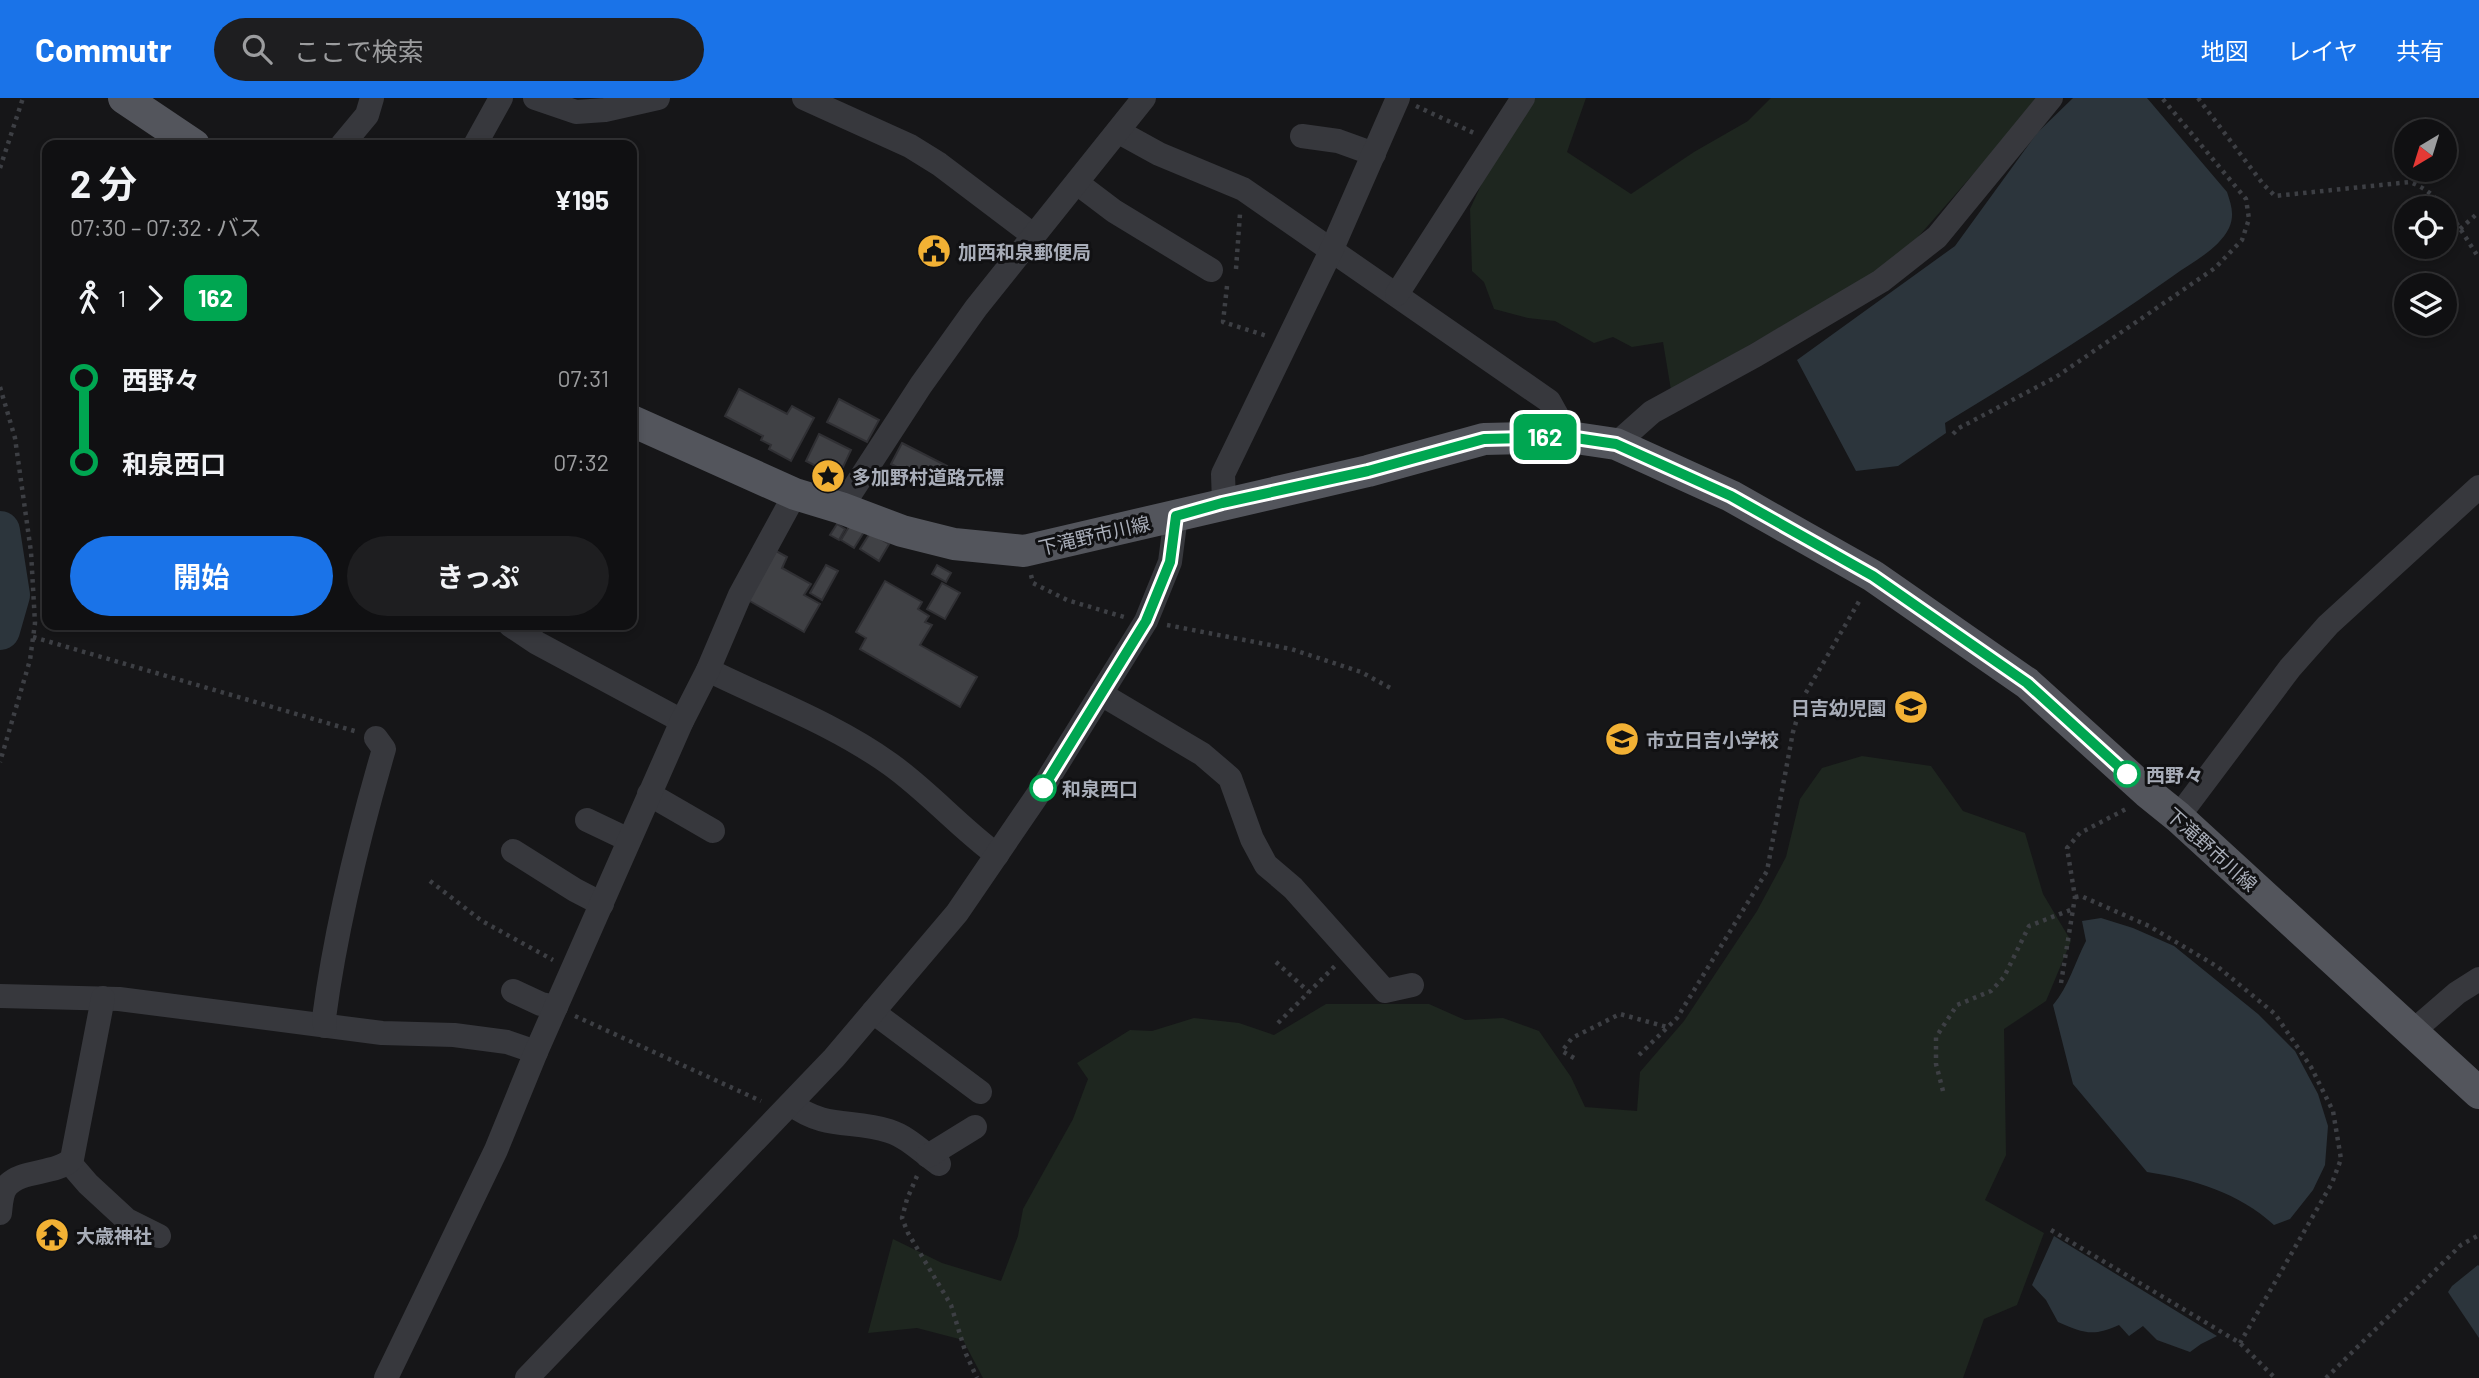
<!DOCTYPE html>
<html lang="ja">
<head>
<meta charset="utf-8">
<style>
	:root { --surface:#101012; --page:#1e1e20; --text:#f1f3f6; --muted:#9c9d9f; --line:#303032; --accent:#1a73e8 }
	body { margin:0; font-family:Barlow,"Noto Sans JP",sans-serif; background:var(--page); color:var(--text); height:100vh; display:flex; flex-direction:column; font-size:26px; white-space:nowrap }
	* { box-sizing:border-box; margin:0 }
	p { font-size:23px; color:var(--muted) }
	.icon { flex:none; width:38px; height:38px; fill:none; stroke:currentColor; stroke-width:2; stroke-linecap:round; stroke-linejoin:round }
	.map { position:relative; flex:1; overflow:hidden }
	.drawer { position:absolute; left:42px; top:42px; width:595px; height:490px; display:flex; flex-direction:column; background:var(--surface); border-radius:14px; box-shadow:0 4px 10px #0003,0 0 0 2px var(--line) }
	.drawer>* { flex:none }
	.badge { padding:0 14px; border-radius:10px; font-size:24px; line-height:46px }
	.needle { width:46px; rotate:218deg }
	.fabs { position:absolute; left:2394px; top:21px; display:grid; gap:14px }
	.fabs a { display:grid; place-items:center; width:63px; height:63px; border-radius:50%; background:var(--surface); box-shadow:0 4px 10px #0003,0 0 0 2px var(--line); font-size:35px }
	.map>.badge { position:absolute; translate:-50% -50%; box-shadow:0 0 0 4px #fff }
	.legs { display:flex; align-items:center; gap:10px; height:77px; padding:0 28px; font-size:23px }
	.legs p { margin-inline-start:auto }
	.head { display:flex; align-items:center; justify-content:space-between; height:119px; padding:0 28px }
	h1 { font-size:38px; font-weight:700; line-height:52px }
	.action { display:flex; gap:14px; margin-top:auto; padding:14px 28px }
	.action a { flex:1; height:80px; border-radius:42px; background:var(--accent); color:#fff; font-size:28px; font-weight:700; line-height:80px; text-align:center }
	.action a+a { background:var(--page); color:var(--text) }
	ul { padding:0 28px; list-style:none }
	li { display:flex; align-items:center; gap:24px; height:84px; font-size:26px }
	li i { display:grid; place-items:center; width:10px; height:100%; margin:0 9px; background:currentColor }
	li i::after { content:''; width:18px; height:18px; margin:-9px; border:5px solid; border-radius:50%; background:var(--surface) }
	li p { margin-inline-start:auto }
	li:first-child i { background:linear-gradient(#0000 50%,currentColor 0) }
	li:last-child i { background:linear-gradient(currentColor 50%,#0000 0) }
	header { display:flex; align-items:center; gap:42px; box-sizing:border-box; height:98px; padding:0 35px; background:var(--accent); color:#fff }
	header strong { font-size:33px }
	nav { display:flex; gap:38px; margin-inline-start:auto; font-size:24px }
	.search { width:490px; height:63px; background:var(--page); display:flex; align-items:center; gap:18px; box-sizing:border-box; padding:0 24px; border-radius:38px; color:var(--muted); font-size:26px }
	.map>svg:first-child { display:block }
	.green { fill:#1e261f }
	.water { fill:#2c353c }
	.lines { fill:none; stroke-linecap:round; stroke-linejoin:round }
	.river { stroke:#2c353c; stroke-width:40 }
	.building { fill:#404145; stroke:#303034; stroke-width:2 }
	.path { stroke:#3d3f44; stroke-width:4.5; stroke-dasharray:3.5 5; stroke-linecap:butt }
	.minor { stroke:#37383d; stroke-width:24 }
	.major { stroke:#53555c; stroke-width:32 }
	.line-1-casing { stroke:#fff; stroke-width:16 }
	.line-1 { stroke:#00a651; stroke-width:10 }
	.stop-1-dot { fill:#fff; stroke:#00a651; stroke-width:3.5 }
	.labels { text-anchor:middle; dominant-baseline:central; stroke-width:6; stroke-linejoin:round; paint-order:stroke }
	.poi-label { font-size:19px; font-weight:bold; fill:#a8adb8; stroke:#111113; text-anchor:start }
	.street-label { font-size:19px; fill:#a8adb8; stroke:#111113 }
	.stop-label { font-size:19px; font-weight:bold; fill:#a8adb8; stroke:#111113; text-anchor:start }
</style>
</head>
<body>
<header>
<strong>Commutr</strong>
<div class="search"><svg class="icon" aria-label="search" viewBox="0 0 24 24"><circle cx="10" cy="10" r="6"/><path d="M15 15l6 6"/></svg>ここで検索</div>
<nav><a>地図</a><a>レイヤ</a><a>共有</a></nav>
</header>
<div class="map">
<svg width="2479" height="1280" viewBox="0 0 2479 1280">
	<rect width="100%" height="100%" fill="#161618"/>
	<g class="green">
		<path d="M 1528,0 L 1586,0 L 1567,54 L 1631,96 L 1694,54 L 1748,23 L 1771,0 L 2040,0 L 1918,139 L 1887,168 L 1671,292 L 1663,244 L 1632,249 L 1613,239 L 1594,245 L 1555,223 L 1528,220 L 1494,211 L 1484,184 L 1472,173 L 1470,111 L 1500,46 Z"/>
		<path d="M 1862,658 L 1931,668 L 1963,713 L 2025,735 L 2043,796 L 2071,843 L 2046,903 L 2004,931 L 2006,1057 L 1985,1102 L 2044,1135 L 2017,1207 L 1984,1221 L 1963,1280 L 983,1280 L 963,1242 L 917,1230 L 868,1235 L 893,1141 L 942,1165 L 1001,1183 L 1018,1138 L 1023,1111 L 1073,1021 L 1088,981 L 1077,965 L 1130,932 L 1152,933 L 1194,920 L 1239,925 L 1274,937 L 1326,906 L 1429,906 L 1465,922 L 1503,920 L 1539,933 L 1571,979 L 1585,1009 L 1637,1013 L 1640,974 L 1684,923 L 1757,813 L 1786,759 L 1800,701 L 1822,670 Z"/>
	</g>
	<g class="water">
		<path d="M 2073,0 L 2147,0 L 2227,94 C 2231,106 2235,117 2229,130 C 2218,152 2192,164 2173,178 C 2099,231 2022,278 1945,325 L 1946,335 L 1898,368 L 1856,373 L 1797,262 L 1955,148 L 2037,35 Z"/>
		<path d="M 2101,820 L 2133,830 L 2174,848 L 2258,916 L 2295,953 L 2318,996 L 2328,1028 L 2325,1067 L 2313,1092 L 2290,1121 L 2274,1127 C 2239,1095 2194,1081 2147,1074 L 2073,986 L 2053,907 C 2069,888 2075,864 2086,843 L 2082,823 Z"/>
		<path d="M 2054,1138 L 2217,1238 L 2201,1246 L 2190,1254 L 2157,1242 L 2143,1228 L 2129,1238 L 2119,1227 C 2093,1239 2083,1235 2058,1224 L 2046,1202 L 2032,1187 Z"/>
		<path d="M 2478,1167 L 2479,1168 L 2479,1240 L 2448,1194 L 2452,1188 Z"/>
	</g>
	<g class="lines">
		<path class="river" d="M 0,433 L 10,497 L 0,532"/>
	</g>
	<g class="building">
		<path d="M 739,291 L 787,316 L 792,308 L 814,320 L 791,363 L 769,351 L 771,347 L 761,342 L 763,338 L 725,318 Z"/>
		<path d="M 839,301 L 879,322 L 867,344 L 827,324 Z"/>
		<path d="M 819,336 L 851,352 L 843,369 L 834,365 L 830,375 L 806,363 Z"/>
		<path d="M 902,345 L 947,368 L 936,389 L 891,366 Z"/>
		<path d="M 837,426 L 845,431 L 839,442 L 830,437 Z"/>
		<path d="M 850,427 L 864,434 L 854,450 L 841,442 Z"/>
		<path d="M 870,435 L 889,446 L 879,463 L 860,451 Z"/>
		<path d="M 776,453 L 787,459 L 782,470 L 811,486 L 804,497 L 820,506 L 804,534 L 748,502 Z"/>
		<path d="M 826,467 L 838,473 L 822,502 L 810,495 Z"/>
		<path d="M 937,467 L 951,475 L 946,484 L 932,476 Z"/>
		<path d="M 885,483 L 922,504 L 918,511 L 929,518 L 925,524 L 932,527 L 920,547 L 977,579 L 960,609 L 860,551 L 866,540 L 856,534 Z"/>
		<path d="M 942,485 L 960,495 L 945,521 L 927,511 Z"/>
	</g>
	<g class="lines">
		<g class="path">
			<path d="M 2198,0 L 2263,86 L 2275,98 L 2410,84 C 2443,96 2460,132 2479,160"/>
			<path d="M 1416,8 L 1474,35"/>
			<path d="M 0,70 L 23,0"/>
			<path d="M 2460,131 L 2479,114"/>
			<path d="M 1236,171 L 1240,116"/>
			<path d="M 1227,188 L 1223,224 L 1267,238"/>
			<path d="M 0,289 L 15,340 L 31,454 L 35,525 L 30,562 L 0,664"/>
			<path d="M 1953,336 L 1959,330 L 2056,279 L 2215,170 L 2242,142 L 2249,121 L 2246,101 L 2162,0"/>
			<path d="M 1031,477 L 1033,485 L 1067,502 L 1124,519"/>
			<path d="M 1167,527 L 1291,551 L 1361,574 L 1394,592"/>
			<path d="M 33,539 L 358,634"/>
			<path d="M 430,783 L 482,823 L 553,862"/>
			<path d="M 2075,799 L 2081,798 L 2149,828 L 2218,869 L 2275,916 L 2311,969 L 2333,1013 L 2341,1061 L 2332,1085 L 2240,1245"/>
			<path d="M 1276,864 L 1309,894"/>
			<path d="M 2061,885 L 2075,799 L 2067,750 L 2080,735 L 2128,710"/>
			<path d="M 575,918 L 761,1003"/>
			<path d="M 1278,925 L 1335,868"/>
			<path d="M 1639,957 L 1677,920 L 1767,773 L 1793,634 L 1804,598 L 1861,500"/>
			<path d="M 1574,960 L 1562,953 L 1572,940 L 1620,916 L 1667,929"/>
			<path d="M 1943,993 L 1936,966 L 1936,939 L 1957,907 L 1991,893 L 2004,879 L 2029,828 L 2073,811"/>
			<path d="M 917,1078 L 907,1101 L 902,1120 L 908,1135 L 951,1207 L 966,1256 L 977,1280"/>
			<path d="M 2051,1132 L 2240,1245 L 2275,1280"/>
			<path d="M 2326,1280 L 2461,1147 L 2479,1137"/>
		</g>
		<g class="minor">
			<path d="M 535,0 L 576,14 L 605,12 L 658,0"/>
			<path d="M 804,0 L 910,48 L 939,66 L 1033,137"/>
			<path d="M 1119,34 L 1159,56 L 1243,91 L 1549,303 L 1569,339"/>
			<path d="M 1302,38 L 1338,43 L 1374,56"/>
			<path d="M 342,47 L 367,17 L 372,0"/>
			<path d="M 475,47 L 501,0"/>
			<path d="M 1077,85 L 1114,113 L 1211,172"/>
			<path d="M 1397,196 L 1523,0"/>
			<path d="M 1616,346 L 1652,314 L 1756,257 L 1881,183 L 1937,139 L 2051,0"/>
			<path d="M 1224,405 L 1223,376 L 1331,153 L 1398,0"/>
			<path d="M 841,410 L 921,287 L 976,210 L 1144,0"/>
			<path d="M 510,527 L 537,545 L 682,623"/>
			<path d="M 708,572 C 769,602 834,626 890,666 C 928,693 959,729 997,757"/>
			<path d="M 1101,596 L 1202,656 L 1230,680 L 1252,741 L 1266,767 L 1293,790 L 1385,893 L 1412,887"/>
			<path d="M 649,696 L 713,733"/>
			<path d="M 2178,719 L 2290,570 L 2328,527 L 2479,389"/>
			<path d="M 587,722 L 629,742"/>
			<path d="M 513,753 L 575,792 L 602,806"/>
			<path d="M 513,893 L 541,906 L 556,909"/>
			<path d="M 0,898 L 119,901 L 382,935 L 454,937 L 507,944 L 536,954"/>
			<path d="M 873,914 L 980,994"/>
			<path d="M 325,928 L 324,920 C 336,828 358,740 384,651 L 376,640"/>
			<path d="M 2412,934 L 2457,895 L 2479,881"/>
			<path d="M 791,1006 C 826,1032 852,1021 889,1033 C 908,1039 923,1055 939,1066"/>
			<path d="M 928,1058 L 975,1029"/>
			<path d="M 69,1064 L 88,1086 L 127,1122 L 159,1138"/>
			<path d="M 0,1115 C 1,1107 1,1095 7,1088 C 21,1071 56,1077 72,1061 L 103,900"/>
			<path d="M 386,1280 L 496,1052 L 536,954 L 682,623 L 708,572 L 740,497 L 795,396"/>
			<path d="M 527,1280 L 834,960 L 957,815 L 1043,689 L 1146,523 L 1170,464 L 1176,418"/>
		</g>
		<g class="major">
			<path d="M 124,0 L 194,47"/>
			<path d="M 632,323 L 795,396 L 841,410 L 902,433 L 954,446 L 1024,453 L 1368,373 L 1484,341 L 1569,339 L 1616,346 L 1731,398 L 1873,478 L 2027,585 L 2147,694 L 2178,719 L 2479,995"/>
		</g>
	</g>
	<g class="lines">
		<g class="line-1-casing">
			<path id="line-1" d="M 1043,690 L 1146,523 L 1170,464 L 1176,418 L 1222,405 L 1368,373 L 1484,341 L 1569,339 L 1616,346 L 1731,398 L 1873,478 L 2027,585 L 2127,676"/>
		</g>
		<use href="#line-1" class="line-1"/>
	</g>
	<defs>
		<g id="civic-disc" transform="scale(1.75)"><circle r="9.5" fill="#f2b134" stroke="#111113"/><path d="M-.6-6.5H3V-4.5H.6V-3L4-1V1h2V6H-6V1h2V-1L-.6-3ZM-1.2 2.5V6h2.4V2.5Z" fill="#111"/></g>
		<g id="sight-disc" transform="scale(1.75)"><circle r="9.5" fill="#f2b134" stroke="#111113"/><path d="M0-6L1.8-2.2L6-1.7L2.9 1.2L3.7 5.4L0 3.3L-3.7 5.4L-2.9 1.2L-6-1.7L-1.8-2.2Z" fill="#111"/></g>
		<g id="school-disc" transform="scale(1.75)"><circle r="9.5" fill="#f2b134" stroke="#111113"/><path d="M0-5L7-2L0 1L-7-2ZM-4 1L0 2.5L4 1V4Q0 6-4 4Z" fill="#111"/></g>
		<g id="temple-disc" transform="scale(1.75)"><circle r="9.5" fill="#f2b134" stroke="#111113"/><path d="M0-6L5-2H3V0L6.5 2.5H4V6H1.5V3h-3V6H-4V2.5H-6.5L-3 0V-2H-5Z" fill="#111"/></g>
	</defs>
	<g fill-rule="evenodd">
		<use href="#civic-disc" x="934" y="153"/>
		<use href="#sight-disc" x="828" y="378"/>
		<use href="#school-disc" x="1911" y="609"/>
		<use href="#school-disc" x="1622" y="641"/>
		<use href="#temple-disc" x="52" y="1137"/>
	</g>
	<g class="stop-1-dot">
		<circle cx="2127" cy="676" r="12"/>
		<circle cx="1043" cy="690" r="12"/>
	</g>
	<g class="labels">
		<g class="poi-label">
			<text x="958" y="153">加西和泉郵便局</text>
			<text x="852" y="378">多加野村道路元標</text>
			<text x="1886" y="609" text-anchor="end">日吉幼児園</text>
			<text x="1646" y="641">市立日吉小学校</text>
			<text x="76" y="1137">大歳神社</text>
		</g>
		<g class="street-label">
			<text transform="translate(1094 437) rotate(-13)">下滝野市川線</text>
			<text transform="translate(2212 751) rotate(42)">下滝野市川線</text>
		</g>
		<g class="stop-label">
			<text x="2146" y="676">西野々</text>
			<text x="1062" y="690">和泉西口</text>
		</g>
	</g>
</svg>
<div class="fabs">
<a><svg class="needle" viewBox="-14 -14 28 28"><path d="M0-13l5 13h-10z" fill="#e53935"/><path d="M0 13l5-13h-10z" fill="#9c9d9f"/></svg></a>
<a><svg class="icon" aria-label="locate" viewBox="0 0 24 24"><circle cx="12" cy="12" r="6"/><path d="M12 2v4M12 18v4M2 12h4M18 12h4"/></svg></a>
<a><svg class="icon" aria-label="layers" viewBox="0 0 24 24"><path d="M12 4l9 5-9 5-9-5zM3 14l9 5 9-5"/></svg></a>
</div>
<b class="badge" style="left:1545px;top:339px;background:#00a651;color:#fff">162</b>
<section class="drawer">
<div class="head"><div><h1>2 分</h1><p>07:30 – 07:32 · バス</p></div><b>¥195</b></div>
<div class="legs"><svg class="icon" aria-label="walk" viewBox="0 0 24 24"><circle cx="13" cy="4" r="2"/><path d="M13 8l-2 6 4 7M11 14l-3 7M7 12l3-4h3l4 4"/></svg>1<svg class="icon" aria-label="forward" viewBox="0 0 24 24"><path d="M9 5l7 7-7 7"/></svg><b class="badge" style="background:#00a651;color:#fff">162</b></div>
<ul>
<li><i style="color:#00a651"></i><b>西野々</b><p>07:31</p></li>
<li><i style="color:#00a651"></i><b>和泉西口</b><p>07:32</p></li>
</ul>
<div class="action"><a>開始</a><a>きっぷ</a></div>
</section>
</div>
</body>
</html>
